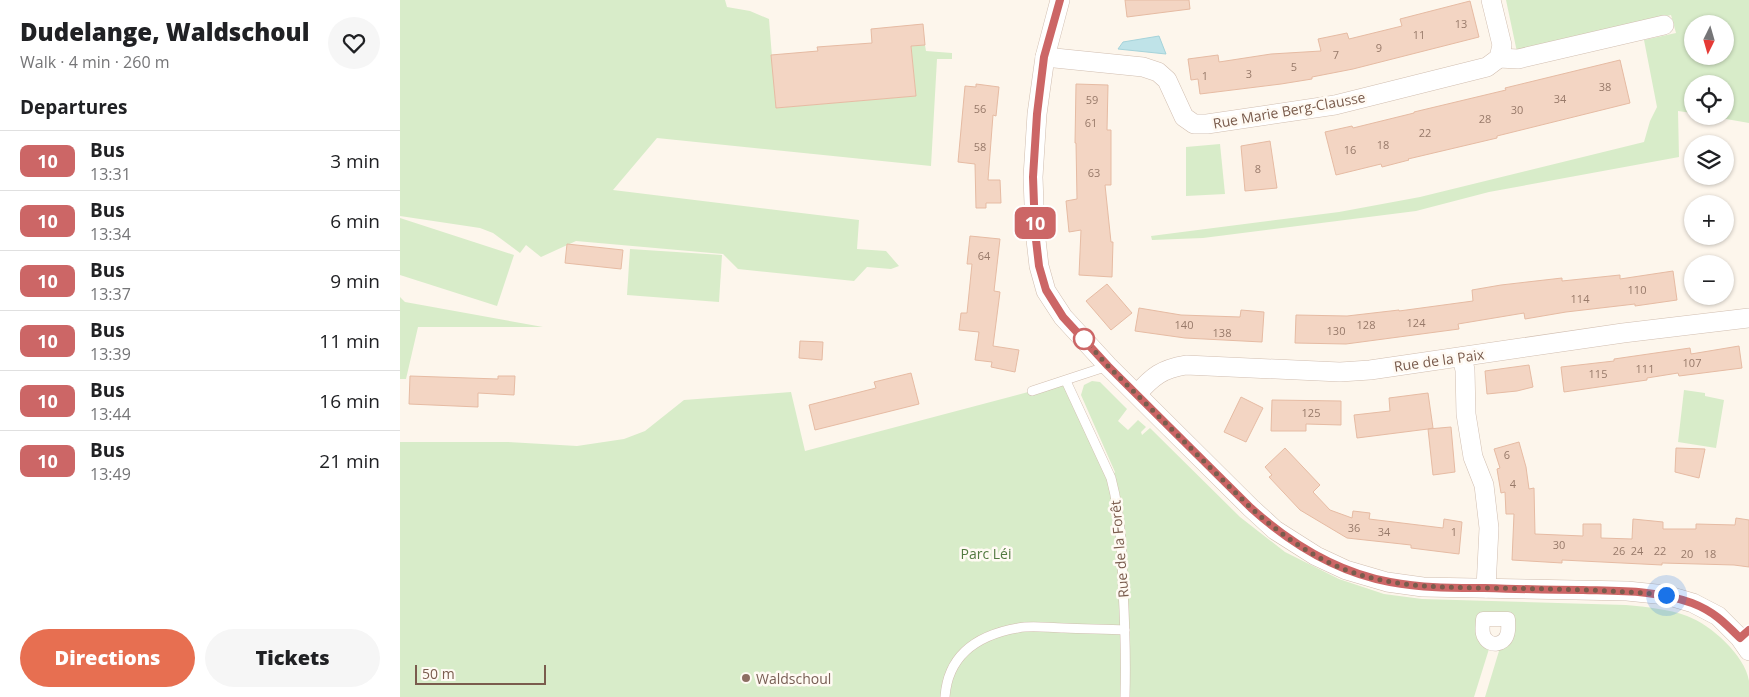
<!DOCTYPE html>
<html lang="en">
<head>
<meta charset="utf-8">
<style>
	:root { --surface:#fff; --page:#f6f6f6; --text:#202124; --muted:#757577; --line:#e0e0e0; --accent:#e76f51 }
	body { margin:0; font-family:"Open Sans",sans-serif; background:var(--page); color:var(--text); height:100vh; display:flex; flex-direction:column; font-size:19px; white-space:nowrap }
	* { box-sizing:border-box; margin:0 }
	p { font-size:16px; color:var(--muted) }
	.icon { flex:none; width:28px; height:28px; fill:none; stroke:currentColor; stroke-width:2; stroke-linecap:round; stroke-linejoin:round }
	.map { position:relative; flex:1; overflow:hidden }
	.sheet { display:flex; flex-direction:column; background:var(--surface); width:400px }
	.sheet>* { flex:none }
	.badge { padding:0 10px; border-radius:8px; font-size:18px; line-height:32px }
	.needle { width:32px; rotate:185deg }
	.fabs { position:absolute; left:1284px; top:15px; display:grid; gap:10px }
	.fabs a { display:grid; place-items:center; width:50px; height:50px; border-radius:50%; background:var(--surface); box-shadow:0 1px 4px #0004; font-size:25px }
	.scale { position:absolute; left:15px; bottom:12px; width:131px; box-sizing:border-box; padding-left:5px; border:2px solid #7a5c4d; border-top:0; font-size:14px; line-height:18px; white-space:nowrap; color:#7a5c4d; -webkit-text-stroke:4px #fffaf3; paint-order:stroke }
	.you { position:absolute; width:25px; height:25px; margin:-12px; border:4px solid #fff; border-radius:50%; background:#1a73e8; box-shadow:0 0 0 8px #1a73e833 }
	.map>.badge { position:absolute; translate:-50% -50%; box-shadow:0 0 0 2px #fff }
	h2 { padding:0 20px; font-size:19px; line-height:45px }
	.round { display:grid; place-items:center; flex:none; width:52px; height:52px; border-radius:26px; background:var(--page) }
	.summary { display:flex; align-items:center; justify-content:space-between; height:85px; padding:0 20px }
	h1 { font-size:24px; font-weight:800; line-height:38px }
	.primary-button { display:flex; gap:10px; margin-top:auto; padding:10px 20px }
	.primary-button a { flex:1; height:58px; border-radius:30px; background:var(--accent); color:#fff; font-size:20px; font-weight:800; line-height:58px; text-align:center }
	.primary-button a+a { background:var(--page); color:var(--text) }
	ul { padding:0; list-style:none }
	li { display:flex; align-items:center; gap:15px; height:60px; padding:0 20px; border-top:1px solid var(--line) }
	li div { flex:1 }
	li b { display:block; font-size:19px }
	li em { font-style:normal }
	li .badge { min-width:55px; font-weight:700; text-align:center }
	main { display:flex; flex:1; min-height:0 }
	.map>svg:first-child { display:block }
	.green { fill:#d8ecc9; fill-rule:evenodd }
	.water { fill:#bfe3e8; stroke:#a5d3da }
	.building { fill:#f3d5c3; stroke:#e6bba3 }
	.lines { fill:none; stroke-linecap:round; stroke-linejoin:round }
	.service-casing { stroke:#d1beb0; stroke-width:10 }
	.pedestrian-casing { stroke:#d1beb0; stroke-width:15 }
	.minor-casing { stroke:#d1beb0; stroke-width:20 }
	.service { stroke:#fff; stroke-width:9 }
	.pedestrian { stroke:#fff; stroke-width:14 }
	.minor { stroke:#fff; stroke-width:19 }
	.line-casing { stroke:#fff; stroke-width:11 }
	.line { stroke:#c66; stroke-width:8 }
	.walk { stroke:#7a5c4d; stroke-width:5; stroke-dasharray:0 9 }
	.stop-dot { fill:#fff; stroke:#c66; stroke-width:2.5 }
	.education-dot { fill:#8d6e63; stroke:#fffaf3; stroke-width:2 }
	.labels { text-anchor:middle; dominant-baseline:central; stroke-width:5; stroke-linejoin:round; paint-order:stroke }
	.number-label { font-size:11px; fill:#987a6a }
	.street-label { font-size:14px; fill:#7a5c4d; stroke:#fffaf3 }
	.park-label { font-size:14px; fill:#537a41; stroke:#fffaf3 }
	.education-label { font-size:14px; fill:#785e54; stroke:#fffaf3; text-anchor:start }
</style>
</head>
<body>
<main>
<section class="sheet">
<div class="summary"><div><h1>Dudelange, Waldschoul</h1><p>Walk · 4 min · 260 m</p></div><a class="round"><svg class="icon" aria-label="heart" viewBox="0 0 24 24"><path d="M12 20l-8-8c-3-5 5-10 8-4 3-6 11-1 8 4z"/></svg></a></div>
<h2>Departures</h2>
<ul>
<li><span class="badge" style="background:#c66;color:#fff">10</span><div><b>Bus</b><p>13:31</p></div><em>3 min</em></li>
<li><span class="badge" style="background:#c66;color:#fff">10</span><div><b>Bus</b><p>13:34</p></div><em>6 min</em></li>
<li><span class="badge" style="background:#c66;color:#fff">10</span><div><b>Bus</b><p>13:37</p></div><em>9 min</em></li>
<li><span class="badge" style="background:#c66;color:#fff">10</span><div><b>Bus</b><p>13:39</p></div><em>11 min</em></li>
<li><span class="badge" style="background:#c66;color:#fff">10</span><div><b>Bus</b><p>13:44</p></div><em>16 min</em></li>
<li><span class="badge" style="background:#c66;color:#fff">10</span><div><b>Bus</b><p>13:49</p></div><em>21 min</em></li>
</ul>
<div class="primary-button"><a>Directions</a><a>Tickets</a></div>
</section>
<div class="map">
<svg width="1349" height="697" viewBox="0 0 1349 697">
	<rect width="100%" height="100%" fill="#fdf6ec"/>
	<g class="green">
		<path d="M 0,0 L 325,0 L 327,7 L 350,11 L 369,19 L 376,108 L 516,96 L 511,46 L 525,45 L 526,51 L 552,53 L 552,59 L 537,59 L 531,166 L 257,138 L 213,190 L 459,220 L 457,249 L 486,251 L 499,266 L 491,269 L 467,267 L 454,281 L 338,269 L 323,254 L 176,241 L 141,257 L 126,245 L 120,253 L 93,233 L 80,228 L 0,216 Z"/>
		<path d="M 1106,0 L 1349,0 L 1349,123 L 1309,116 L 1325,116 L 1325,84 L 1292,84 L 1292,113 L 1278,111 L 1279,157 L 1089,192 L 1016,211 L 803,238 L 752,240 L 751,236 L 939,212 L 1020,197 L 1244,142 L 1250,121 L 1257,107 L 1244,40 L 1276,33 L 1271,15 L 1117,52 ZM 1292,24 L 1325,24 L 1325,56 L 1292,56 Z"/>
		<path d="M 820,144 L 825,194 L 786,196 L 786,147 Z"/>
		<path d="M 0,218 L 114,255 L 97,306 L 0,275 Z"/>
		<path d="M 230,249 L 322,255 L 319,302 L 227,295 Z"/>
		<path d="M 0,297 L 5,302 L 143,327 L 18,327 L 6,379 L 0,379 L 0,381 Z"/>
		<path d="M 666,381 L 711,478 L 715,472 L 681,395 L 684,385 L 692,381 L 700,382 L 727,409 L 718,421 L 728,430 L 738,420 L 746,427 L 741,432 L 742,435 L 750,428 L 840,517 L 885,552 L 939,579 L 984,594 L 1022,599 L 1226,605 C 1247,607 1268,609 1287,616 C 1311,625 1345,655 1349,681 C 1349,686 1349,692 1349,697 L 1085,697 L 1099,651 L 1089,649 L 1074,697 L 0,697 L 0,442 L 108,442 L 177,446 L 224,439 L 245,431 L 284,400 L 391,392 L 405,451 L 632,391 ZM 1096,619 L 1108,619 L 1095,644 L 1082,633 Z"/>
		<path d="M 1284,390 L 1305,393 L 1305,396 L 1324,400 L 1316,448 L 1278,442 Z"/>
	</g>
	<path class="water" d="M 759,36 L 766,54 L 718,49 L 723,42 Z"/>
	<g class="building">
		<path d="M 725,0 L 789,0 L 790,9 L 727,17 Z"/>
		<path d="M 1070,1 L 1079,37 L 953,69 L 912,77 L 912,79 L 881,84 L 800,94 L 798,79 L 791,80 L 788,59 L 818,55 L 819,62 L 871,54 L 921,51 L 918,39 L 947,33 L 949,39 L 1002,26 L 1000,19 Z"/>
		<path d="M 523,24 L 525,45 L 511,46 L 516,96 L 376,108 L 371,55 L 418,51 L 417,47 L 472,43 L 471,29 Z"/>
		<path d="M 1220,60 L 1230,103 L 1097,136 L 1097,138 L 1008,159 L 1009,160 L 982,167 L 981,164 L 936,175 L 925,132 L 952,126 L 953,128 L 1014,113 L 1014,112 L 1106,90 L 1105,88 L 1146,78 Z"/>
		<path d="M 576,84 L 599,87 L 596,116 L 593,115 L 588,180 L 600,180 L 601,203 L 586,203 L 586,208 L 576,208 L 575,164 L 558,162 L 565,86 L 576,87 Z"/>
		<path d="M 676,84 L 708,85 L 707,130 L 711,130 L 711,185 L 705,185 L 711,242 L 713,242 L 712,277 L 679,275 L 681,230 L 669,232 L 666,201 L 677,199 L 676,143 L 675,143 Z"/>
		<path d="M 870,141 L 877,188 L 845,191 L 841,146 Z"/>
		<path d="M 570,236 L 600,239 L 594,291 L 600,292 L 593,346 L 619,350 L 615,372 L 591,367 L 592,362 L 575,360 L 579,332 L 559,330 L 561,313 L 567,313 L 572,264 L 567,264 Z"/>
		<path d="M 167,244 L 223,250 L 221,269 L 165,263 Z"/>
		<path d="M 1273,271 L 1277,300 L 1235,306 L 1235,304 L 1166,312 L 1125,319 L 1124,313 L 1058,324 L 1059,329 L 946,344 L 895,343 L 896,315 L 947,316 L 999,310 L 999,311 L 1073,301 L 1072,290 L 1101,285 L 1162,278 L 1162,281 L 1220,275 L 1220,279 Z"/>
		<path d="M 707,284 L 732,313 L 711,330 L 686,301 Z"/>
		<path d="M 739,308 L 781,315 L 840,317 L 841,310 L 864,312 L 862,342 L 785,338 L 735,331 Z"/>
		<path d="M 400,341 L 423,342 L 422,360 L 399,358 Z"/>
		<path d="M 1339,346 L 1342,368 L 1279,376 L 1278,373 L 1247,378 L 1247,380 L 1164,392 L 1161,367 L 1214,361 L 1214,359 L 1290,348 L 1291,354 Z"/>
		<path d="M 1129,365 L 1133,387 L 1117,391 L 1087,394 L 1085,371 Z"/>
		<path d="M 511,373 L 519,404 L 415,430 L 409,405 L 476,388 L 474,382 Z"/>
		<path d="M 10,376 L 98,379 L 98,376 L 115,376 L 114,395 L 78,393 L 78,407 L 9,404 Z"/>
		<path d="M 1028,393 L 1033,428 L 1028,429 L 1051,427 L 1055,472 L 1033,475 L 1028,429 L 957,438 L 954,415 L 990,411 L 989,398 Z"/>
		<path d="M 841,397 L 863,408 L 846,442 L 824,432 Z"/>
		<path d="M 872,400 L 941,401 L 941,425 L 906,424 L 906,431 L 871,431 Z"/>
		<path d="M 1119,442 L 1126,467 L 1129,489 L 1134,488 L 1135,534 L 1183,536 L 1183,524 L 1201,524 L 1201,538 L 1232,539 L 1233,519 L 1263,522 L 1263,529 L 1296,529 L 1296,524 L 1335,525 L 1336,518 L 1349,520 L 1349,567 L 1334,565 L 1262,563 L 1262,565 L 1162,560 L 1162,563 L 1112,560 L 1114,514 L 1106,514 L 1105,492 L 1101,493 L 1097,469 L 1100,468 L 1094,449 Z"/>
		<path d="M 885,448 L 920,485 L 913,492 L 930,510 L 952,518 L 953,511 L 970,513 L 969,519 L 1043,528 L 1044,519 L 1062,522 L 1059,554 L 1011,548 L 1011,545 L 947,538 L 900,510 L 869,477 L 872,475 L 865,467 Z"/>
		<path d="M 1276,448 L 1305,449 L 1299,478 L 1275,472 Z"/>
	</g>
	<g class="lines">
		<g class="service-casing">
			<g id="service">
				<path d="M 666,381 L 711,478 C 721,515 722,552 723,589 C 725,625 726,661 725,697"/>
				<path d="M 632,391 L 708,366"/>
				<path d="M 545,697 C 548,654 578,635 618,628 C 632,625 649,628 664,628 C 684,629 705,629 725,630"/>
			</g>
		</g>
		<g class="pedestrian-casing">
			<path id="pedestrian" d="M 1083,619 L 1108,619 C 1108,624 1109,631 1107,635 C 1104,645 1090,647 1085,638 C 1081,633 1083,625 1083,619 Z"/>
		</g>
		<g class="minor-casing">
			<g id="minor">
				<path d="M 660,0 L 645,57 L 637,114 L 633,177 L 635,231 L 639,266 L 646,291 L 663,317 L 708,366 L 851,508 L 875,530 L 916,556 L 946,570 L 987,582 L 1023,587 L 1227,591 L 1266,595 L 1293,603 L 1318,616 L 1340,638 L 1349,651"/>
				<path d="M 645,57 L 743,67 L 758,72 L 767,80 L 784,117 L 794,124 L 807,124 L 935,105 L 1087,67 L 1099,58 L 1102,45 L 1091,0"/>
				<path d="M 1099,58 L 1118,59 L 1264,25"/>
				<path d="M 1062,357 L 1065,370 L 1066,414 L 1073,457 L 1084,485 L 1089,528 L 1086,588"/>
				<path d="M 737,394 C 753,376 762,369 786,365 L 940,372 L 970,370 L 1223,333 L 1349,318"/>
			</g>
		</g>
		<use href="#service" class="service"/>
		<use href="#pedestrian" class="pedestrian"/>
		<use href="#minor" class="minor"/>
	</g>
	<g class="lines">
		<g class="line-casing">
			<path id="line" d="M 660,0 L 644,57 L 637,114 L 633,177 L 635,231 L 639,266 L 646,290 L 663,317 L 708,366 L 851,508 C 891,544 936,572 990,582 C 1021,588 1052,588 1084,588 C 1117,589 1150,590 1183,590 C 1219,591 1257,590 1292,603 C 1313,611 1324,622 1340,638 L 1349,630"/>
		</g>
		<use href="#line" class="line"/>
		<path class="walk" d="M 684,339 L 708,366 L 851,508 C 879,533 910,556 946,570 C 991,587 1036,587 1084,588 C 1145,589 1205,589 1266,595"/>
	</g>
	<circle class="stop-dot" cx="684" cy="339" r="10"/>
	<circle class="education-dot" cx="346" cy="678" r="5"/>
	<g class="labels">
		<g class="number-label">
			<text x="1061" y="23">13</text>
			<text x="1019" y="34">11</text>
			<text x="979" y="47">9</text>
			<text x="936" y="54">7</text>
			<text x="894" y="66">5</text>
			<text x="849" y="73">3</text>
			<text x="805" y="75">1</text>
			<text x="1205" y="86">38</text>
			<text x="1160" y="98">34</text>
			<text x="692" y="99">59</text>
			<text x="580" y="108">56</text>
			<text x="1117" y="109">30</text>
			<text x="1085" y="118">28</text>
			<text x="691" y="122">61</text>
			<text x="1025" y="132">22</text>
			<text x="983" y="144">18</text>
			<text x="580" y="146">58</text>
			<text x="950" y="149">16</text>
			<text x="858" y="168">8</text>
			<text x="694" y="172">63</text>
			<text x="584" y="255">64</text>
			<text x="1237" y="289">110</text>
			<text x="1180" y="298">114</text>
			<text x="1016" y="322">124</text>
			<text x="784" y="324">140</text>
			<text x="966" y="324">128</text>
			<text x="936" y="330">130</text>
			<text x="822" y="332">138</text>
			<text x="1292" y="362">107</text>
			<text x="1245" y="368">111</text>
			<text x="1198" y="373">115</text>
			<text x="911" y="412">125</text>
			<text x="1107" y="454">6</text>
			<text x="1113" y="483">4</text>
			<text x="954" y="527">36</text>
			<text x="984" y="531">34</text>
			<text x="1054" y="531">1</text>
			<text x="1159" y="544">30</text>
			<text x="1219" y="550">26</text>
			<text x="1237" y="550">24</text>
			<text x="1260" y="550">22</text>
			<text x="1287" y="553">20</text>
			<text x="1310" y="553">18</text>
		</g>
		<g class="street-label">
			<text transform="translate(889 110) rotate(-10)">Rue Marie Berg-Clausse</text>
			<text transform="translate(1039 360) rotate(-8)">Rue de la Paix</text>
			<text transform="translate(719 549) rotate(-95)">Rue de la Forêt</text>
		</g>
		<g class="park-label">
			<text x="586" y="553">Parc Léi</text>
		</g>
		<g class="education-label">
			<text x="356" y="678">Waldschoul</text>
		</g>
	</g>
</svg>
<div class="fabs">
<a><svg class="needle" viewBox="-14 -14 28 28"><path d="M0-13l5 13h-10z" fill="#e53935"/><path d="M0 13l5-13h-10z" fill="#757577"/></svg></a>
<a><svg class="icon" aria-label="locate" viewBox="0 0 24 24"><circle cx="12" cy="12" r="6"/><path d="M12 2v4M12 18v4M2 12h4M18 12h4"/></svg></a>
<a><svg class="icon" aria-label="layers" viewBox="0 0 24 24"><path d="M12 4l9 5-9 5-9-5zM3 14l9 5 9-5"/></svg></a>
<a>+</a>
<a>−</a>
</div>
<div class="scale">50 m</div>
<div class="you" style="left:1266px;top:595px"></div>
<b class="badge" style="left:635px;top:223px;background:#c66;color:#fff">10</b>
</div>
</main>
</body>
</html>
